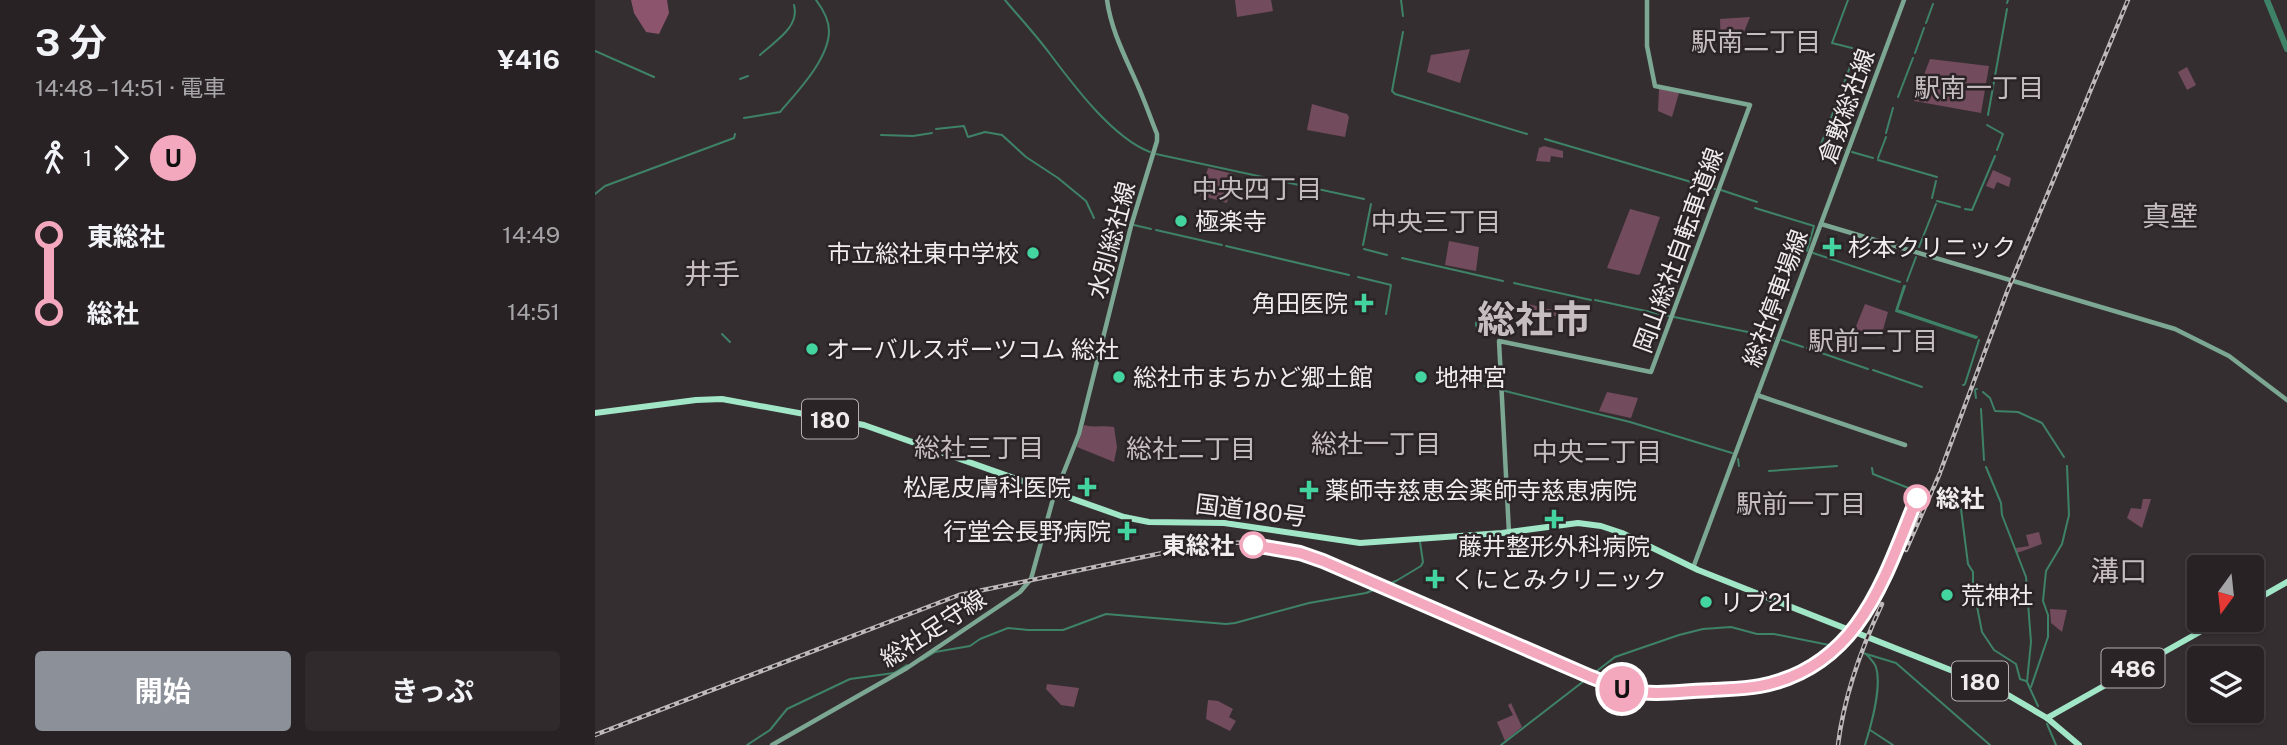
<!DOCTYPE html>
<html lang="ja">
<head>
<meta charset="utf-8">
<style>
	:root { --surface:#282225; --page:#302a2d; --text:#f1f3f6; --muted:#a5a4a7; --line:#443f42; --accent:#8c9099 }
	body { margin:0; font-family:"Public Sans","Noto Sans JP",sans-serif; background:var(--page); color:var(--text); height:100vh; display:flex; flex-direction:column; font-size:26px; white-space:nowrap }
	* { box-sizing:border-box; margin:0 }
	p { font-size:23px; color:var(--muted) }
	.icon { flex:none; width:38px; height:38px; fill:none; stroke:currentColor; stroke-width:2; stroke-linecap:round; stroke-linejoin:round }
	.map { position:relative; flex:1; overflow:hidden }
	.side { display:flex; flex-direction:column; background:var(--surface); width:595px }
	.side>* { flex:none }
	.badge { padding:0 14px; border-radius:23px; font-size:24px; line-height:46px }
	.needle { width:46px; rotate:195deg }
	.buttons { position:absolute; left:1592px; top:555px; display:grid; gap:14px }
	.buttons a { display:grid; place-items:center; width:77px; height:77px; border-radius:7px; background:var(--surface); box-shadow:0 2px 5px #0004,0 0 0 2px var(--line); font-size:35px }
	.map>.badge { position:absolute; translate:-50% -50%; box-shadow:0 0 0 4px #fff }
	.legs { display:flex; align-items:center; gap:10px; height:77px; padding:0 35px; font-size:23px }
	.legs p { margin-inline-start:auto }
	.overview { display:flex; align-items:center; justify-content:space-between; height:119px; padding:0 35px }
	h1 { font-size:38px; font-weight:700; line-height:52px }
	.primary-button { display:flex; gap:14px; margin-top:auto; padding:14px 35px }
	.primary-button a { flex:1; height:80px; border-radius:7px; background:var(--accent); color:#fff; font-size:28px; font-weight:700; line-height:80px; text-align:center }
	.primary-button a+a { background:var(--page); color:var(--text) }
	ul { padding:0 35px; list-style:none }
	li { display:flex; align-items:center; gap:24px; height:77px; font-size:26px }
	li i { display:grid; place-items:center; width:10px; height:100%; margin:0 9px; background:currentColor }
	li i::after { content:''; width:18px; height:18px; margin:-9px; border:5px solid; border-radius:50%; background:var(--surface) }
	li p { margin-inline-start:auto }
	li:first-child i { background:linear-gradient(#0000 50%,currentColor 0) }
	li:last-child i { background:linear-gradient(currentColor 50%,#0000 0) }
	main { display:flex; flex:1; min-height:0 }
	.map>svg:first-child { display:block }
	.green { fill:#724b5c }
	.forest { fill:#8d546e }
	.water { fill:#3e8267 }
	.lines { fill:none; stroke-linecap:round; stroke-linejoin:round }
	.stream { stroke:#3e8267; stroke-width:2 }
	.river { stroke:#3e8267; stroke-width:6 }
	.secondary { stroke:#7ba793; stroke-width:4.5 }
	.highway { stroke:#a0e6c7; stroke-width:6 }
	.rail-casing { stroke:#beb9bb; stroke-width:4.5 }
	.rail { stroke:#2b2427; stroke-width:2; stroke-dasharray:5; stroke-linecap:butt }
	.line-1-casing { stroke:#fff; stroke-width:16 }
	.line-1 { stroke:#f3a8be; stroke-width:10 }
	.poi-dot { fill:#44d4a0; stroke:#2b2427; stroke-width:2.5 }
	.stop-1-dot { fill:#fff; stroke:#f3a8be; stroke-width:3.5 }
	.labels { text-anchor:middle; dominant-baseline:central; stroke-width:5; stroke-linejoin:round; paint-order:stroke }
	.shield { fill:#2b2427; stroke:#b5afb2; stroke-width:2 }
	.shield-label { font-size:23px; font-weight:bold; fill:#f0ebed }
	.street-label { font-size:24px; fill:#f0ebed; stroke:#2b2427 }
	.poi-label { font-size:24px; fill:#f0ebed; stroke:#2b2427; text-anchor:start }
	.stop-label { font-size:24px; font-weight:bold; fill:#f0ebed; stroke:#2b2427; text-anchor:start }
	.neighbourhood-label { font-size:26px; fill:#c5bdc0; stroke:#2b2427 }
	.quarter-label { font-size:28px; fill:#c5bdc0; stroke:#2b2427 }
	.town-label { font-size:38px; font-weight:bold; fill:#c5bdc0; stroke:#2b2427 }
</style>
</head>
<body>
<main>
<section class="side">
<div class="overview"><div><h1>3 分</h1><p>14:48 – 14:51 · 電車</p></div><b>¥416</b></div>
<div class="legs"><svg class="icon" aria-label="walk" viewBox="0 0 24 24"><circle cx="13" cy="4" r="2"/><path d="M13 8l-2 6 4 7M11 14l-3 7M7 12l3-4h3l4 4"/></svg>1<svg class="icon" aria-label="forward" viewBox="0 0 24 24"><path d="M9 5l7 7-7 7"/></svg><b class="badge" style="background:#f3a8be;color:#111">U</b></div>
<ul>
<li><i style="color:#f3a8be"></i><b>東総社</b><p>14:49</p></li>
<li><i style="color:#f3a8be"></i><b>総社</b><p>14:51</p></li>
</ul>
<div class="primary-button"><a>開始</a><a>きっぷ</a></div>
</section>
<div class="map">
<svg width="1692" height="745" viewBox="0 0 1692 745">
	<rect width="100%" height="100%" fill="#352e31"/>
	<g class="green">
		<path d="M 640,0 L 676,0 L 678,11 L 642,17 Z"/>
		<path d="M 1155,17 L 1142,50 L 1126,47 L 1125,19 Z"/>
		<path d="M 875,49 L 865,83 L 832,72 L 836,55 Z"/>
		<path d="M 1335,59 L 1394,66 L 1386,113 L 1319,101 Z"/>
		<path d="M 1592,67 L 1601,85 L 1592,90 L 1583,72 Z"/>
		<path d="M 1064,88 L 1084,93 L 1077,117 L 1063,111 Z"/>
		<path d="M 717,104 L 752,114 L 754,117 L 750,137 L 712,130 Z"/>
		<path d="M 949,146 L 968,151 L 968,158 L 956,156 L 955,162 L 941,161 L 944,148 Z"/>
		<path d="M 613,168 L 639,174 L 632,203 L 605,195 Z"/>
		<path d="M 1398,170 L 1416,178 L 1414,187 L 1402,182 L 1399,189 L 1391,186 Z"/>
		<path d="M 1035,209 L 1065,217 L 1045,274 L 1043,275 L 1012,268 Z"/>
		<path d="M 854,241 L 884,247 L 881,271 L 850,265 Z"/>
		<path d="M 929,303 L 962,311 L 961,316 L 928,309 Z"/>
		<path d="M 1270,304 L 1293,312 L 1286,337 L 1260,329 Z"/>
		<path d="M 1012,392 L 1043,398 L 1036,418 L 1004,411 Z"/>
		<path d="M 489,425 C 500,428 508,425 519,427 L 522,447 L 519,462 L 482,447 Z"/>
		<path d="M 1548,499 L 1556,499 L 1547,528 L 1532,518 L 1536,508 L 1546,509 Z"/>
		<path d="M 1444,532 L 1447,544 L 1422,553 L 1421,548 L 1434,546 L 1431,535 Z"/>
		<path d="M 1455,609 L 1472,610 L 1467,632 L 1456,623 Z"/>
		<path d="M 452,684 L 484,688 L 479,707 L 466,705 L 451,689 Z"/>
		<path d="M 613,700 L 623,701 L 638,709 L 634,717 L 641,721 L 635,731 L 611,719 Z"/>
		<path d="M 916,703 L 927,727 L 910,741 L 902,722 L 918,715 L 913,705 Z"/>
	</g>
	<path class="forest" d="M 36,0 L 72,0 L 74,13 L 64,34 L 51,32 L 39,13 Z"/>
	<path class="water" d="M 892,314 L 896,315 L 901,322 L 900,326 L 889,333 L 885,332 L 880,326 L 880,322 Z"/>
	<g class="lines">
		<g class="stream">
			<path d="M 410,0 C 425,18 441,35 455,54 C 479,86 518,138 555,152"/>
			<path d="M 806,0 L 808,16"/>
			<path d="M 1253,0 L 1237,43 L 1257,48"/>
			<path d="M 1412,3 L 1413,0"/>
			<path d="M 1331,23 L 1338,4"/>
			<path d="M 808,32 L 797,91 L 800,94 L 932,134"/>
			<path d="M 0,51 L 59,77"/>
			<path d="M 1320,53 L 1329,28"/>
			<path d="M 165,55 C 180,41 205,27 199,5"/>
			<path d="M 145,79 L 153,76"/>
			<path d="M 1248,86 L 1260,53"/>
			<path d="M 1244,97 L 1226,144 L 1249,150"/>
			<path d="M 1303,97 L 1318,58"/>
			<path d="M 1393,115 L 1412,9"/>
			<path d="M 149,118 L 185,112 C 202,92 234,59 234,31 C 234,20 227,8 221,0"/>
			<path d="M 1392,125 L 1408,134 L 1402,150"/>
			<path d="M 341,129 L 369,126 L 373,137 L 390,132 L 407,135 L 431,157 L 463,178 L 491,201 L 499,218"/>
			<path d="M 1291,133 L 1298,108"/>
			<path d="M 286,135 L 318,136 L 337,133"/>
			<path d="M 950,139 L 1120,189"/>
			<path d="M 1257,152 L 1278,158"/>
			<path d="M 561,154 L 769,199"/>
			<path d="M 1283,158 L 1291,137"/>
			<path d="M 1283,160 L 1342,177"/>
			<path d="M 1126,190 L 1162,202"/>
			<path d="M 0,194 L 10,186 L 139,138 L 140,134"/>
			<path d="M 1337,198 L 1341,181"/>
			<path d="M 1342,201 L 1365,207"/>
			<path d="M 1160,208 L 1219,226 L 1212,251"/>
			<path d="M 1370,209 L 1377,210 L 1400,156"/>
			<path d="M 539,225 L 556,229"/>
			<path d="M 561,230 L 627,245"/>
			<path d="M 768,245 L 776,204"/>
			<path d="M 631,246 L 754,275"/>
			<path d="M 1324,247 L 1341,204"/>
			<path d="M 769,249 L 792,255"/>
			<path d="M 1218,253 L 1305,282"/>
			<path d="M 807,258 L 908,281"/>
			<path d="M 763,277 L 796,285 L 791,314"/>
			<path d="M 1312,281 L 1321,257"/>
			<path d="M 919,283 L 996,300"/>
			<path d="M 1309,286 L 1301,311 L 1381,338"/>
			<path d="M 1310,286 L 1302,310 L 1382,337"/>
			<path d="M 1000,300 L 1074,316"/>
			<path d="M 1079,317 L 1153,332"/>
			<path d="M 1157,333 L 1179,338"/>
			<path d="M 127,334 L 135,342"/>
			<path d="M 1187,340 L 1208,347"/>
			<path d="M 1212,348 L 1273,369"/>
			<path d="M 1278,370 L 1327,387"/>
			<path d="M 1370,384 L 1384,340"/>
			<path d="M 1368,385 L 1369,385"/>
			<path d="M 890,386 L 901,388"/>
			<path d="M 1381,389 L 1382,389"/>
			<path d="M 1380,390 L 1381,398"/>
			<path d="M 910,391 L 1035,422 L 1137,453"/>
			<path d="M 1388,392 L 1395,398 L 1400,411 L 1423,412 L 1447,423 L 1469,457"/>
			<path d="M 1386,409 L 1389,460"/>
			<path d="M 1143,459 L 1144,466"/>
			<path d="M 1391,467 L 1406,503 L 1407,515 L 1431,577 L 1436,642 L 1432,682 L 1443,706"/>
			<path d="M 1277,468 L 1278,474 L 1316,489"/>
			<path d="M 1174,471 L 1242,466"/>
			<path d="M 1348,502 L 1366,509 L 1373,564 L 1378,572 L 1378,586 L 1387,632 L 1399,650 L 1421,664 L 1425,679 L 1431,681"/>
			<path d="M 1268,653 L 1301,663 L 1395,745"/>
			<path d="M 327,660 L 340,652 L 375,646 L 385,639 L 413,628 L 433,630 L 468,630 L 511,614 L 631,624 L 640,623 L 714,603 L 771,593 L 801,581 L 826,566 L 828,562 L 825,542"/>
			<path d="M 1436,687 L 1453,637 L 1453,615 L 1448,601 L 1451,571 L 1467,544 L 1474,515 L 1472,466"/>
			<path d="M 1452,724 L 1461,745"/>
			<path d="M 1275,730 L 1298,745"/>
			<path d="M 152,745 L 175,730 L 192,709 L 255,679 L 299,673 L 312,665"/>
			<path d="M 906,745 L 1020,657 L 1084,635 L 1108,629 L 1136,627 L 1162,634 L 1179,634 L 1239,646"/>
			<path d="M 1270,745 C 1276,726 1287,686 1281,667 C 1279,662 1275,658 1271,654"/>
		</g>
		<path class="river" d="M 1672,0 L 1692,49"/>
		<g class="secondary">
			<path d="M 1226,224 L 1580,329 L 1634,356 L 1692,400"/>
			<path d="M 1162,395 L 1310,445"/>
			<path d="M 914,533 L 904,341 L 1056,372 L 1155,105 L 1060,86 L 1052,46 L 1052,0"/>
			<path d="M 1098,568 L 1309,0"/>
			<path d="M 177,745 L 312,668 L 425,592 L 436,579 L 458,499 L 484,434 L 536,226 L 562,141 L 562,134 C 557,122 553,110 548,98 C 535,65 517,36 512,0"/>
		</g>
		<g class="highway">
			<path d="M 0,413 L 101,400 L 127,399 L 269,425 L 529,517 L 554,522 L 629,523 L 765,543 L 907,533 L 983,523 L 1006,526 L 1027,533 L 1103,570 L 1401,688 L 1452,718 L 1484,745"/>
			<path d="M 1657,602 L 1692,582"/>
			<path d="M 1452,718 L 1626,620"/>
		</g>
		<g class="rail-casing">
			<g id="rail">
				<path d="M 1346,470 L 1412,292 L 1533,0"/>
				<path d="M 1311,550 L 1345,473"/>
				<path d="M 0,735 L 364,595 L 611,544 L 659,542 L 705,552 L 993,676 C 1006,681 1019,687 1033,690 C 1059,695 1087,691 1113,690 C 1131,689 1150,689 1167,685 C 1267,664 1292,575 1324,492"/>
				<path d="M 1243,745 C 1249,695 1266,649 1287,604"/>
			</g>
		</g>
		<use href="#rail" class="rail"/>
	</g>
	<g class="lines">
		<g class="line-1-casing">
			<path id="line-1" d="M 658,545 L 705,553 L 728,561 L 996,677 C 1007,681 1019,687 1031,690 C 1058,696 1089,691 1117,690 C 1133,689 1149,689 1165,686 C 1264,667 1289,579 1322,498"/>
		</g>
		<use href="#line-1" class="line-1"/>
	</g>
	<g class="poi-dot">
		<circle cx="586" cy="221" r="7"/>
		<path d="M1233.5 236.5h7v7h7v7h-7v7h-7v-7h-7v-7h7z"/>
		<circle cx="438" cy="253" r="7"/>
		<path d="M765.5 292.5h7v7h7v7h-7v7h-7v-7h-7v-7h7z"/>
		<circle cx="217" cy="349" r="7"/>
		<circle cx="524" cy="377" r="7"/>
		<circle cx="826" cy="377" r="7"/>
		<path d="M488.5 476.5h7v7h7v7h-7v7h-7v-7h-7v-7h7z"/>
		<path d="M710.5 479.5h7v7h7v7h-7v7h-7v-7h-7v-7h7z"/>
		<path d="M955.5 508.5h7v7h7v7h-7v7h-7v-7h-7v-7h7z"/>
		<path d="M528.5 520.5h7v7h7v7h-7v7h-7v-7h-7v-7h7z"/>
		<path d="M836.5 568.5h7v7h7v7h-7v7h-7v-7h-7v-7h7z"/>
		<circle cx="1352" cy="595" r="7"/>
		<circle cx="1111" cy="602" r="7"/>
	</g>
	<g class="stop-1-dot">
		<circle cx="1322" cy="498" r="12"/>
		<circle cx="658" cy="545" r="12"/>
	</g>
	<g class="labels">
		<g class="shield">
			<rect x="207" y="399.5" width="56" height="39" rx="5"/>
			<rect x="1506.5" y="648.5" width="63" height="39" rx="5"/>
			<rect x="1357" y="661.5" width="56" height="39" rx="5"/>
		</g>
		<g class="shield-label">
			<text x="235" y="419">180</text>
			<text x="1538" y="668">486</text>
			<text x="1385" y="681">180</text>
		</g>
		<g class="street-label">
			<text transform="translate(1251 106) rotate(-70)">倉敷総社線</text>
			<text transform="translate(516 240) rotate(-75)">水別総社線</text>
			<text transform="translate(1083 250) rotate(-70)">岡山総社自転車道線</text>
			<text transform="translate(1180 298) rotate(-70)">総社停車場線</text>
			<text transform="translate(656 510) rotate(7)">国道180号</text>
			<text transform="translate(338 628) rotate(-33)">総社足守線</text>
		</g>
		<g class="poi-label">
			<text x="600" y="221">極楽寺</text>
			<text x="1253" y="247">杉本クリニック</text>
			<text x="424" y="253" text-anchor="end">市立総社東中学校</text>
			<text x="753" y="303" text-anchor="end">角田医院</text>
			<text x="231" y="349">オーバルスポーツコム 総社</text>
			<text x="538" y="377">総社市まちかど郷土館</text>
			<text x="840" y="377">地神宮</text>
			<text x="476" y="487" text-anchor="end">松尾皮膚科医院</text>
			<text x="730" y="490">薬師寺慈恵会薬師寺慈恵病院</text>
			<text x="516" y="531" text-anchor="end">行堂会長野病院</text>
			<text x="959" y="546" text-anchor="middle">藤井整形外科病院</text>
			<text x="856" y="579">くにとみクリニック</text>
			<text x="1366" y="595">荒神社</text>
			<text x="1125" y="602">リブ21</text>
		</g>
		<g class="stop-label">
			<text x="1341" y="498">総社</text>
			<text x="639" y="545" text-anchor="end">東総社</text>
		</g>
		<g class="neighbourhood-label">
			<text x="1161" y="41">駅南二丁目</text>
			<text x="1384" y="87">駅南一丁目</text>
			<text x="662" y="188">中央四丁目</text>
			<text x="841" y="221">中央三丁目</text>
			<text x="1278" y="340">駅前二丁目</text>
			<text x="781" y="443">総社一丁目</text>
			<text x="384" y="447">総社三丁目</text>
			<text x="596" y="448">総社二丁目</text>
			<text x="1002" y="451">中央二丁目</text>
			<text x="1206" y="503">駅前一丁目</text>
		</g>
		<g class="quarter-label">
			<text x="1575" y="215">真壁</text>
			<text x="117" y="273">井手</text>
			<text x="1524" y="570">溝口</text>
		</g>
		<g class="town-label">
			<text x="939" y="319">総社市</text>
		</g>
	</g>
</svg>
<div class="buttons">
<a><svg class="needle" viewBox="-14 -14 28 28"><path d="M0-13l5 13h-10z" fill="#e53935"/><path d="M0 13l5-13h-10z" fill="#a5a4a7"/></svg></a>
<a><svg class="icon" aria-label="layers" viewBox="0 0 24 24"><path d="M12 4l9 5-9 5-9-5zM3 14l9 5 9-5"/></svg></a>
</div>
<b class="badge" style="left:1027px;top:689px;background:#f3a8be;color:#111">U</b>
</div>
</main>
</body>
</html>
